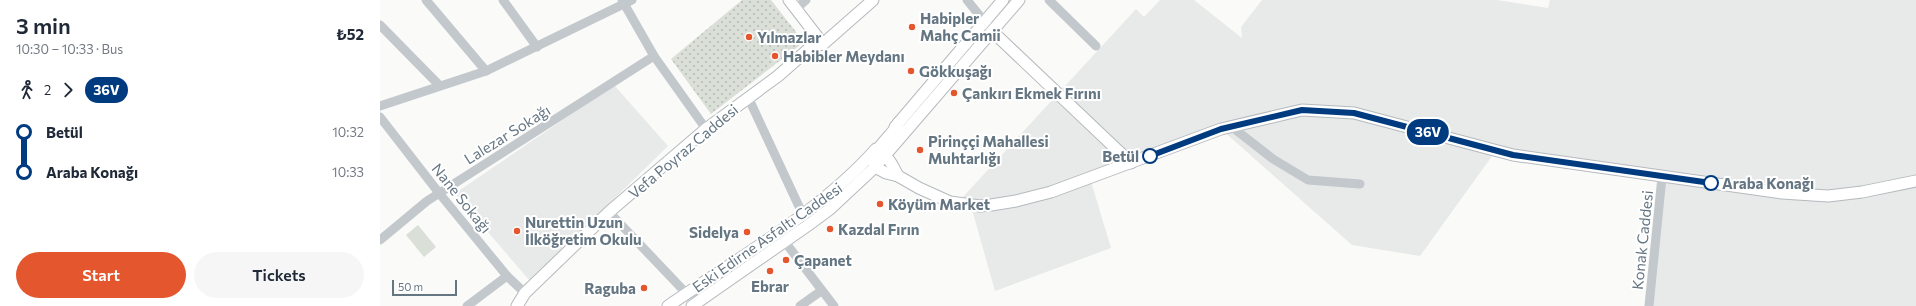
<!DOCTYPE html>
<html lang="en">
<head>
<meta charset="utf-8">
<style>
	:root { --surface:#fff; --page:#f6f6f7; --text:#1f2937; --muted:#747a83; --accent:#e4572e }
	body { margin:0; font-family:Commissioner,sans-serif; background:var(--page); color:var(--text); height:100vh; display:flex; flex-direction:column; font-size:15px; white-space:nowrap }
	* { box-sizing:border-box; margin:0 }
	p { font-size:13px; color:var(--muted) }
	.icon { flex:none; width:22px; height:22px; fill:none; stroke:currentColor; stroke-width:2; stroke-linecap:round; stroke-linejoin:round }
	.map { position:relative; flex:1; overflow:hidden }
	.sheet { display:flex; flex-direction:column; background:var(--surface); width:380px }
	.sheet>* { flex:none }
	.badge { padding:0 8px; border-radius:13px; font-size:14px; line-height:26px }
	.scale { position:absolute; left:12px; bottom:10px; width:65px; box-sizing:border-box; padding-left:4px; border:2px solid #657683; border-top:0; font-size:11px; line-height:14px; white-space:nowrap; color:#657683; -webkit-text-stroke:3px #fff; paint-order:stroke }
	.map>.badge { position:absolute; translate:-50% -50%; box-shadow:0 0 0 2px #fff }
	.legs { display:flex; align-items:center; gap:6px; height:44px; padding:0 16px; font-size:13px }
	.legs p { margin-inline-start:auto }
	.head { display:flex; align-items:center; justify-content:space-between; height:68px; padding:0 16px }
	h1 { font-size:22px; font-weight:600; line-height:30px }
	.button { display:flex; gap:8px; margin-top:auto; padding:8px 16px }
	.button a { flex:1; height:46px; border-radius:24px; background:var(--accent); color:#fff; font-size:16px; font-weight:600; line-height:46px; text-align:center }
	.button a+a { background:var(--page); color:var(--text) }
	ul { padding:0 16px; list-style:none }
	li { display:flex; align-items:center; gap:14px; height:40px; font-size:15px }
	li i { display:grid; place-items:center; width:6px; height:100%; margin:0 5px; background:currentColor }
	li i::after { content:''; width:10px; height:10px; margin:-5px; border:3px solid; border-radius:50%; background:var(--surface) }
	li p { margin-inline-start:auto }
	li:first-child i { background:linear-gradient(#0000 50%,currentColor 0) }
	li:last-child i { background:linear-gradient(currentColor 50%,#0000 0) }
	main { display:flex; flex:1; min-height:0 }
	.map>svg:first-child { display:block }
	.built { fill:#e8e9e9 }
	.grass { fill:#dadfd7 }
	.park { fill:url(#park-dots) }
	.lines { fill:none; stroke-linecap:round; stroke-linejoin:round }
	.major-casing { stroke:#b5babe; stroke-width:13 }
	.minor { stroke:#c3c8cc; stroke-width:9 }
	.major { stroke:#fff; stroke-width:11 }
	.line-1-casing { stroke:#fff; stroke-width:9 }
	.line-1 { stroke:#003b80; stroke-width:6 }
	.poi-dot { fill:#e4572e; stroke:#fff; stroke-width:1.5 }
	.stop-1-dot { fill:#fff; stroke:#003b80; stroke-width:2 }
	.labels { text-anchor:middle; dominant-baseline:central; stroke-width:4; stroke-linejoin:round; paint-order:stroke }
	.poi-label { font-size:15px; font-weight:bold; fill:#657683; stroke:#fff; text-anchor:start }
	.street-label { font-size:15px; fill:#657683; stroke:#fff }
	.stop-label { font-size:15px; font-weight:bold; fill:#657683; stroke:#fff; text-anchor:end }
</style>
</head>
<body>
<main>
<section class="sheet">
<div class="head"><div><h1>3 min</h1><p>10:30 – 10:33 · Bus</p></div><b>₺52</b></div>
<div class="legs"><svg class="icon" aria-label="walk" viewBox="0 0 24 24"><circle cx="13" cy="4" r="2"/><path d="M13 8l-2 6 4 7M11 14l-3 7M7 12l3-4h3l4 4"/></svg>2<svg class="icon" aria-label="forward" viewBox="0 0 24 24"><path d="M9 5l7 7-7 7"/></svg><b class="badge" style="background:#003b80;color:#fff">36V</b></div>
<ul>
<li><i style="color:#003b80"></i><b>Betül</b><p>10:32</p></li>
<li><i style="color:#003b80"></i><b>Araba Konağı</b><p>10:33</p></li>
</ul>
<div class="button"><a>Start</a><a>Tickets</a></div>
</section>
<div class="map">
<svg width="1536" height="306" viewBox="0 0 1536 306">
	<defs>
		<pattern id="park-dots" width="8" height="8" patternUnits="userSpaceOnUse"><rect width="8" height="8" fill="#dadfd7"/><path d="M2 2h.1M6 6h.1" fill="none" stroke="#b4b9b4" stroke-width="1.8" stroke-linecap="round"/></pattern>
	</defs>
	<rect width="100%" height="100%" fill="#fafaf8"/>
	<g class="built">
		<path d="M 780,0 L 814,0 L 862,38 L 861,27 L 882,0 L 1117,0 L 1168,8 L 1170,0 L 1536,0 L 1536,306 L 1269,306 L 1282,177 L 1115,152 L 1040,256 L 972,245 L 841,129 L 710,178 L 731,248 L 615,291 L 591,206 L 582,198 L 756,9 L 764,17 Z"/>
		<path d="M 234,85 L 288,146 L 150,281 L 77,196 L 77,192 Z"/>
	</g>
	<path class="grass" d="M 38,225 L 56,247 L 44,257 L 26,235 Z"/>
	<path class="park" d="M 362,0 L 391,0 L 424,42 L 331,114 L 291,59 Z"/>
	<g class="lines">
		<g class="major-casing">
			<g id="major">
				<path d="M 409,0 L 443,44"/>
				<path d="M 613,32 L 751,163"/>
				<path d="M 519,122 C 512,138 490,148 495,167 L 506,173 L 518,176 L 539,188 L 570,202 L 600,206 L 611,205 L 636,201 L 671,192 L 841,129 L 922,110 L 974,113 L 1133,155 L 1402,193 L 1448,196 L 1482,192 L 1536,181"/>
				<path d="M 515,127 L 623,0"/>
				<path d="M 498,153 C 509,155 513,167 518,176"/>
				<path d="M 137,306 L 145,293 L 229,212 L 326,129 L 398,76 L 431,47 L 443,44 L 493,0"/>
				<path d="M 288,306 C 357,259 440,212 496,149"/>
				<path d="M 312,306 L 427,226 L 450,209 L 495,167 L 639,0"/>
			</g>
		</g>
		<g class="minor">
			<path d="M 46,0 L 106,71"/>
			<path d="M 123,0 L 157,47"/>
			<path d="M 242,0 L 274,56 L 326,129"/>
			<path d="M 587,0 L 608,26"/>
			<path d="M 669,0 L 716,46"/>
			<path d="M 416,9 L 426,0"/>
			<path d="M 0,25 L 59,85"/>
			<path d="M 368,97 L 423,215"/>
			<path d="M 0,106 L 106,71 L 252,0"/>
			<path d="M 0,117 L 59,193 L 127,276 L 145,293"/>
			<path d="M 852,127 L 893,159 L 928,180 L 980,184"/>
			<path d="M 229,212 L 306,293"/>
			<path d="M 0,240 L 47,201 L 274,56"/>
			<path d="M 405,242 L 454,306"/>
			<path d="M 87,306 L 127,276"/>
			<path d="M 420,306 L 441,291"/>
			<path d="M 1269,306 L 1282,177"/>
		</g>
		<use href="#major" class="major"/>
	</g>
	<g class="lines">
		<g class="line-1-casing">
			<path id="line-1" d="M 770,156 L 841,129 L 922,110 L 974,113 L 1133,155 L 1331,183"/>
		</g>
		<use href="#line-1" class="line-1"/>
	</g>
	<g class="poi-dot">
		<circle cx="532" cy="27" r="4"/>
		<circle cx="369" cy="37" r="4"/>
		<circle cx="395" cy="56" r="4"/>
		<circle cx="531" cy="71" r="4"/>
		<circle cx="574" cy="93" r="4"/>
		<circle cx="540" cy="150" r="4"/>
		<circle cx="500" cy="204" r="4"/>
		<circle cx="450" cy="229" r="4"/>
		<circle cx="137" cy="231" r="4"/>
		<circle cx="367" cy="232" r="4"/>
		<circle cx="406" cy="260" r="4"/>
		<circle cx="390" cy="271" r="4"/>
		<circle cx="264" cy="288" r="4"/>
	</g>
	<g class="stop-1-dot">
		<circle cx="770" cy="156" r="7"/>
		<circle cx="1331" cy="183" r="7"/>
	</g>
	<g class="labels">
		<g class="poi-label">
			<text x="540" y="18">Habipler<tspan x="540" dy="17">Mahç Camii</tspan></text>
			<text x="377" y="37">Yılmazlar</text>
			<text x="403" y="56">Habibler Meydanı</text>
			<text x="539" y="71">Gökkuşağı</text>
			<text x="582" y="93">Çankırı Ekmek Fırını</text>
			<text x="548" y="141">Pirinççi Mahallesi<tspan x="548" dy="17">Muhtarlığı</tspan></text>
			<text x="508" y="204">Köyüm Market</text>
			<text x="145" y="222">Nurettin Uzun<tspan x="145" dy="17">İlköğretim Okulu</tspan></text>
			<text x="458" y="229">Kazdal Fırın</text>
			<text x="359" y="232" text-anchor="end">Sidelya</text>
			<text x="414" y="260">Çapanet</text>
			<text x="390" y="286" text-anchor="middle">Ebrar</text>
			<text x="256" y="288" text-anchor="end">Raguba</text>
		</g>
		<g class="street-label">
			<text transform="translate(127 134) rotate(-32)">Lalezar Sokağı</text>
			<text transform="translate(303 151) rotate(-40)">Vefa Poyraz Caddesi</text>
			<text transform="translate(82 198) rotate(51)">Nane Sokağı</text>
			<text transform="translate(387 237) rotate(-35)">Eski Edirne Asfaltı Caddesi</text>
			<text transform="translate(1262 240) rotate(-84)">Konak Caddesi</text>
		</g>
		<g class="stop-label">
			<text x="759" y="156">Betül</text>
			<text x="1342" y="183" text-anchor="start">Araba Konağı</text>
		</g>
	</g>
</svg>
<div class="scale">50 m</div>
<b class="badge" style="left:1048px;top:132px;background:#003b80;color:#fff">36V</b>
</div>
</main>
</body>
</html>
